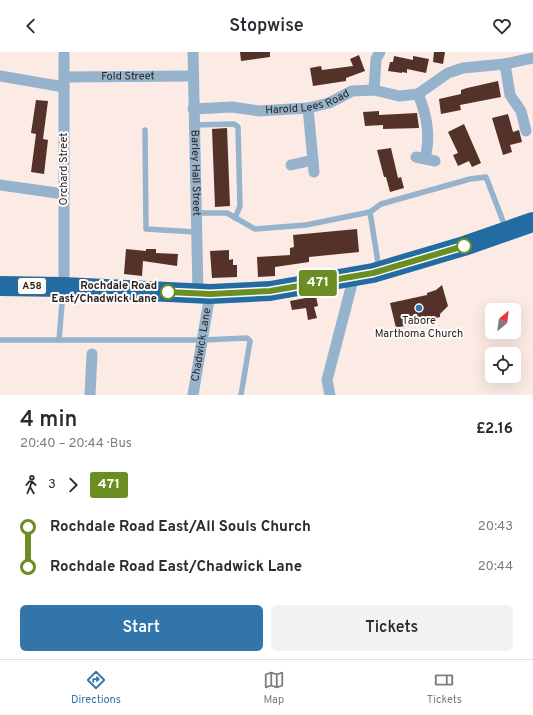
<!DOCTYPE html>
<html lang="en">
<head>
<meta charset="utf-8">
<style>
	:root { --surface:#fff; --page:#f2f2f3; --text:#2b2b33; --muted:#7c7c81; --line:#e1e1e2; --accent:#3175aa }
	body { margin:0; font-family:Overpass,sans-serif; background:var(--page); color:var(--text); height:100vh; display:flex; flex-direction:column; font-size:15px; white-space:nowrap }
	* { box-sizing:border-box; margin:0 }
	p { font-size:13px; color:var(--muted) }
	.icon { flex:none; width:22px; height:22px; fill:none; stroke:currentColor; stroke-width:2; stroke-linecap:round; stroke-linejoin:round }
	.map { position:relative; height:343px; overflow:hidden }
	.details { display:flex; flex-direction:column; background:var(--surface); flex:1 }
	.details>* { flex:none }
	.badge { padding:0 8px; border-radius:3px; font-size:14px; line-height:26px }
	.needle { width:26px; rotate:29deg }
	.fabs { position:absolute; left:485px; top:251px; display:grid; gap:8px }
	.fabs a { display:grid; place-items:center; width:36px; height:36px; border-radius:6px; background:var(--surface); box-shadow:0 4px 16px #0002; font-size:20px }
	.map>.badge { position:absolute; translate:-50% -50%; box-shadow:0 0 0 2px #fff }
	.legs { display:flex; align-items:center; gap:6px; height:44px; padding:0 20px; font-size:13px }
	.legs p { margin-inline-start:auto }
	.headline { display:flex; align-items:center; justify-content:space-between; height:68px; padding:0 20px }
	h1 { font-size:22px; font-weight:600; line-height:30px }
	.button { display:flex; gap:8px; margin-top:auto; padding:8px 20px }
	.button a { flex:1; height:46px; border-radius:6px; background:var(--accent); color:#fff; font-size:16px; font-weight:600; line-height:46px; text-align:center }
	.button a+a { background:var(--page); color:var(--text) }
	ul { padding:0 20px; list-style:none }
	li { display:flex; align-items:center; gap:14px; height:40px; font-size:15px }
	li i { display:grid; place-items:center; width:6px; height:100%; margin:0 5px; background:currentColor }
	li i::after { content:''; width:10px; height:10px; margin:-5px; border:3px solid; border-radius:50%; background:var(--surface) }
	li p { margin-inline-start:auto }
	li:first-child i { background:linear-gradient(#0000 50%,currentColor 0) }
	li:last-child i { background:linear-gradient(currentColor 50%,#0000 0) }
	header { display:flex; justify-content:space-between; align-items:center; height:52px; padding:0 20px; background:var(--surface); font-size:18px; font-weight:600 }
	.tabs { display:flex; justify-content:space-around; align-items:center; height:56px; border-top:1px solid var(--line); background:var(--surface); font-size:11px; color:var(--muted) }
	.tabs a { display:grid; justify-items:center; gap:2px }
	.tabs .selected { color:var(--accent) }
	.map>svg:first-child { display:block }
	.building { fill:#54322a }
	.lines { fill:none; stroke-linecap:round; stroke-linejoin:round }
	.lane { stroke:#95b3cd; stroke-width:5.5 }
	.street { stroke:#95b3cd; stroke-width:11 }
	.highway { stroke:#226ca3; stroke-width:20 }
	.line-1-casing { stroke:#fff; stroke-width:9 }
	.line-1 { stroke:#6b8e23; stroke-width:6 }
	.stop-1-dot { fill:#fff; stroke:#6b8e23; stroke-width:2 }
	.poi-dot { fill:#3175aa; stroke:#fefbfa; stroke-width:1.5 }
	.labels { text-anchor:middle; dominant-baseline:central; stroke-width:4; stroke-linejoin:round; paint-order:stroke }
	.shield { fill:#fefbfa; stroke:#67615f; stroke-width:1 }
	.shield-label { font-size:10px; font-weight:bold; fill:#261f1d }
	.street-label { font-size:11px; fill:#261f1d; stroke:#fefbfa }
	.stop-label { font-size:11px; font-weight:bold; fill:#261f1d; stroke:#fefbfa; text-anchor:end }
	.poi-label { font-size:11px; fill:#261f1d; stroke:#fefbfa }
</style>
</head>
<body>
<header><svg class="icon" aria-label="back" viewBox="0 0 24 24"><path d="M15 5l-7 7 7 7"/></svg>Stopwise<svg class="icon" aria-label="heart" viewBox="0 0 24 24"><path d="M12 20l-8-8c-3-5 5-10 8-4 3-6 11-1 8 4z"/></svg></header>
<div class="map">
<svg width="533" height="343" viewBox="0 0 533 343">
	<rect width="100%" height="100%" fill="#fceae5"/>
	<g class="building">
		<path d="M 240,0 L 270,0 L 270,5 L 241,9 Z"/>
		<path d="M 434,0 L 445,0 L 443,12 L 433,10 Z"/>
		<path d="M 359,3 L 365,19 L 346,26 L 346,29 L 313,34 L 310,16 L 321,14 L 322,18 L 353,14 L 350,7 Z"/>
		<path d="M 394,4 L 413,8 L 413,4 L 429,7 L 426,21 L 407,17 L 407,21 L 402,20 L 402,21 L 388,19 L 390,10 L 393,10 Z"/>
		<path d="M 498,29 L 501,45 L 460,53 L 461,58 L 441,62 L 439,47 L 461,42 L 461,38 L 467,36 Z"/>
		<path d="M 36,48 L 48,49 L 43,87 L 48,88 L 44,122 L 31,120 L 36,82 L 31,81 Z"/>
		<path d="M 379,59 L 379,63 L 417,61 L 419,76 L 383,77 L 383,73 L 365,74 L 363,60 Z"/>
		<path d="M 508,62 L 513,80 L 519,78 L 522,90 L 510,93 L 512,100 L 503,103 L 492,66 Z"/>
		<path d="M 464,72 L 481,111 L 472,115 L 469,109 L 458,114 L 453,103 L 458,101 L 448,80 Z"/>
		<path d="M 227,76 L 230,154 L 215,155 L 212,77 Z"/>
		<path d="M 391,96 L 398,126 L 401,125 L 404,136 L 390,140 L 386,125 L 384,125 L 377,98 Z"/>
		<path d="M 357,177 L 359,200 L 309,205 L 309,210 L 275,215 L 275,224 L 258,225 L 257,205 L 290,203 L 290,196 L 294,195 L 293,183 Z"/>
		<path d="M 126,197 L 146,199 L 146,197 L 156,197 L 156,201 L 178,202 L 177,214 L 143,209 L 142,224 L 124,222 Z"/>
		<path d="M 229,198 L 229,208 L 233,207 L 233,213 L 237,213 L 237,225 L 212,226 L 210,199 Z"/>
		<path d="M 442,233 L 448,254 L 440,262 L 440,265 L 396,276 L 390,251 L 427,243 L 427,241 L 436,238 Z"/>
		<path d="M 316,244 L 318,254 L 314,255 L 317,266 L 308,268 L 306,256 L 292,258 L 290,249 Z"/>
	</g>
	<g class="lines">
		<g class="lane">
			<path d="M 194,73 L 234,72 L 238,75 L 240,154 L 235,166"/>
			<path d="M 145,78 L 146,177 L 196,180"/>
			<path d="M 196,161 L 227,161 L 255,177 L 306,173 L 370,160"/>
			<path d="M 379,217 L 370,160 L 381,152 L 470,127 L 486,125 L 506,177"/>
			<path d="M 0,288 L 203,288 L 247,286 L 250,289 L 241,343"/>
			<path d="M 59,288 L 63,239"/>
		</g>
		<g class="street">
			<path id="s1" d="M 193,0 L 198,242"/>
			<path d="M 505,12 L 510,43 L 521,59 L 526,79"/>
			<path d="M 0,24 L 64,35"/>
			<path id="s2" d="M 64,25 L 192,24"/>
			<path d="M 374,38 L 376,7 L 380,0"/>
			<path d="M 418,42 C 427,63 431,84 425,106"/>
			<path d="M 308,56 L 314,120"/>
			<path id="s3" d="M 193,57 L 232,55 L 259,59 L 308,56 L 329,51 L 352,39 L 374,38 L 399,44 L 418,42 L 448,21 L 463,16 L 505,12 L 533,6"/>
			<path d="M 416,105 L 435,109"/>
			<path d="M 291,113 L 313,108"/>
			<path d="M 0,133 L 64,142"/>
			<path d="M 64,235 L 64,0"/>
			<path d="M 90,343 L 92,302"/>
			<path id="s4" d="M 193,343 L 210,242"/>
			<path d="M 330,343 L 327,328 L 354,224"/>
		</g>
		<path class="highway" d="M 0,234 L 64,235 L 210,242 L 270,239 L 373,221 L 464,194 L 533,170"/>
	</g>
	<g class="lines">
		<g class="line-1-casing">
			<path id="line-1" d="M 168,240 L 210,242 L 270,239 L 373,221 L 464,194"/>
		</g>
		<use href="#line-1" class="line-1"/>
	</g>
	<g class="stop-1-dot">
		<circle cx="464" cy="194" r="7"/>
		<circle cx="168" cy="240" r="7"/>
	</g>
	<circle class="poi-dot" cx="419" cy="256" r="4"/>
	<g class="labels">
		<rect class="shield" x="18" y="226" width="28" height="16" rx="3"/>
		<g class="shield-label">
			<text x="32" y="234">A58</text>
		</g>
		<g class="street-label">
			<text stroke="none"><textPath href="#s2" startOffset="64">Fold Street</textPath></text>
			<text stroke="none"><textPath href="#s3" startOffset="116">Harold Lees Road</textPath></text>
			<text transform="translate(64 117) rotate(-90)">Orchard Street</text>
			<text stroke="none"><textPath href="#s1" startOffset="121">Barley Hall Street</textPath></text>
			<text stroke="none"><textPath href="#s4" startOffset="51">Chadwick Lane</textPath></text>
		</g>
		<g class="stop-label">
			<text x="157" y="234">Rochdale Road<tspan x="157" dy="13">East/Chadwick Lane</tspan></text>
		</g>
		<g class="poi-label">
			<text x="419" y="269">Tabore<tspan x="419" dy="13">Marthoma Church</tspan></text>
		</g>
	</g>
</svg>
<div class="fabs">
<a><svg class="needle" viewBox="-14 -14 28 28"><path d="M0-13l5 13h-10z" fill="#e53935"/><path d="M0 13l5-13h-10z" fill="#7c7c81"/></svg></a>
<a><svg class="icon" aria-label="locate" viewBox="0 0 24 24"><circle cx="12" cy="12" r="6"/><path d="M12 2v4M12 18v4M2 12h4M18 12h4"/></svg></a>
</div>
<b class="badge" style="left:318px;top:231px;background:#6b8e23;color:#fff">471</b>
</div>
<section class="details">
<div class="headline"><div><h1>4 min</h1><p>20:40 – 20:44 · Bus</p></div><b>£2.16</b></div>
<div class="legs"><svg class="icon" aria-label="walk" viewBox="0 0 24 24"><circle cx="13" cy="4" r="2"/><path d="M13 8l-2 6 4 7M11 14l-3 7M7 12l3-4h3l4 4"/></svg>3<svg class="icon" aria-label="forward" viewBox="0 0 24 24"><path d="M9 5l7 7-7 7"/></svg><b class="badge" style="background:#6b8e23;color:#fff">471</b></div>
<ul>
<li><i style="color:#6b8e23"></i><b>Rochdale Road East/All Souls Church</b><p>20:43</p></li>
<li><i style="color:#6b8e23"></i><b>Rochdale Road East/Chadwick Lane</b><p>20:44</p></li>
</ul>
<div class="button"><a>Start</a><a>Tickets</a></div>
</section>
<nav class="tabs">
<a class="selected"><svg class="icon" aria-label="directions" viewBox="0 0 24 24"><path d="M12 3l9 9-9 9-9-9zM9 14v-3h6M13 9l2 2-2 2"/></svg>Directions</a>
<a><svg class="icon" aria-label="map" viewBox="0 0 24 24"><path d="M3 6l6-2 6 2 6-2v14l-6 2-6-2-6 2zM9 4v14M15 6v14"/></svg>Map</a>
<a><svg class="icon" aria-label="tickets" viewBox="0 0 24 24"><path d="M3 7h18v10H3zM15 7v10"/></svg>Tickets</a>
</nav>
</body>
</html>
